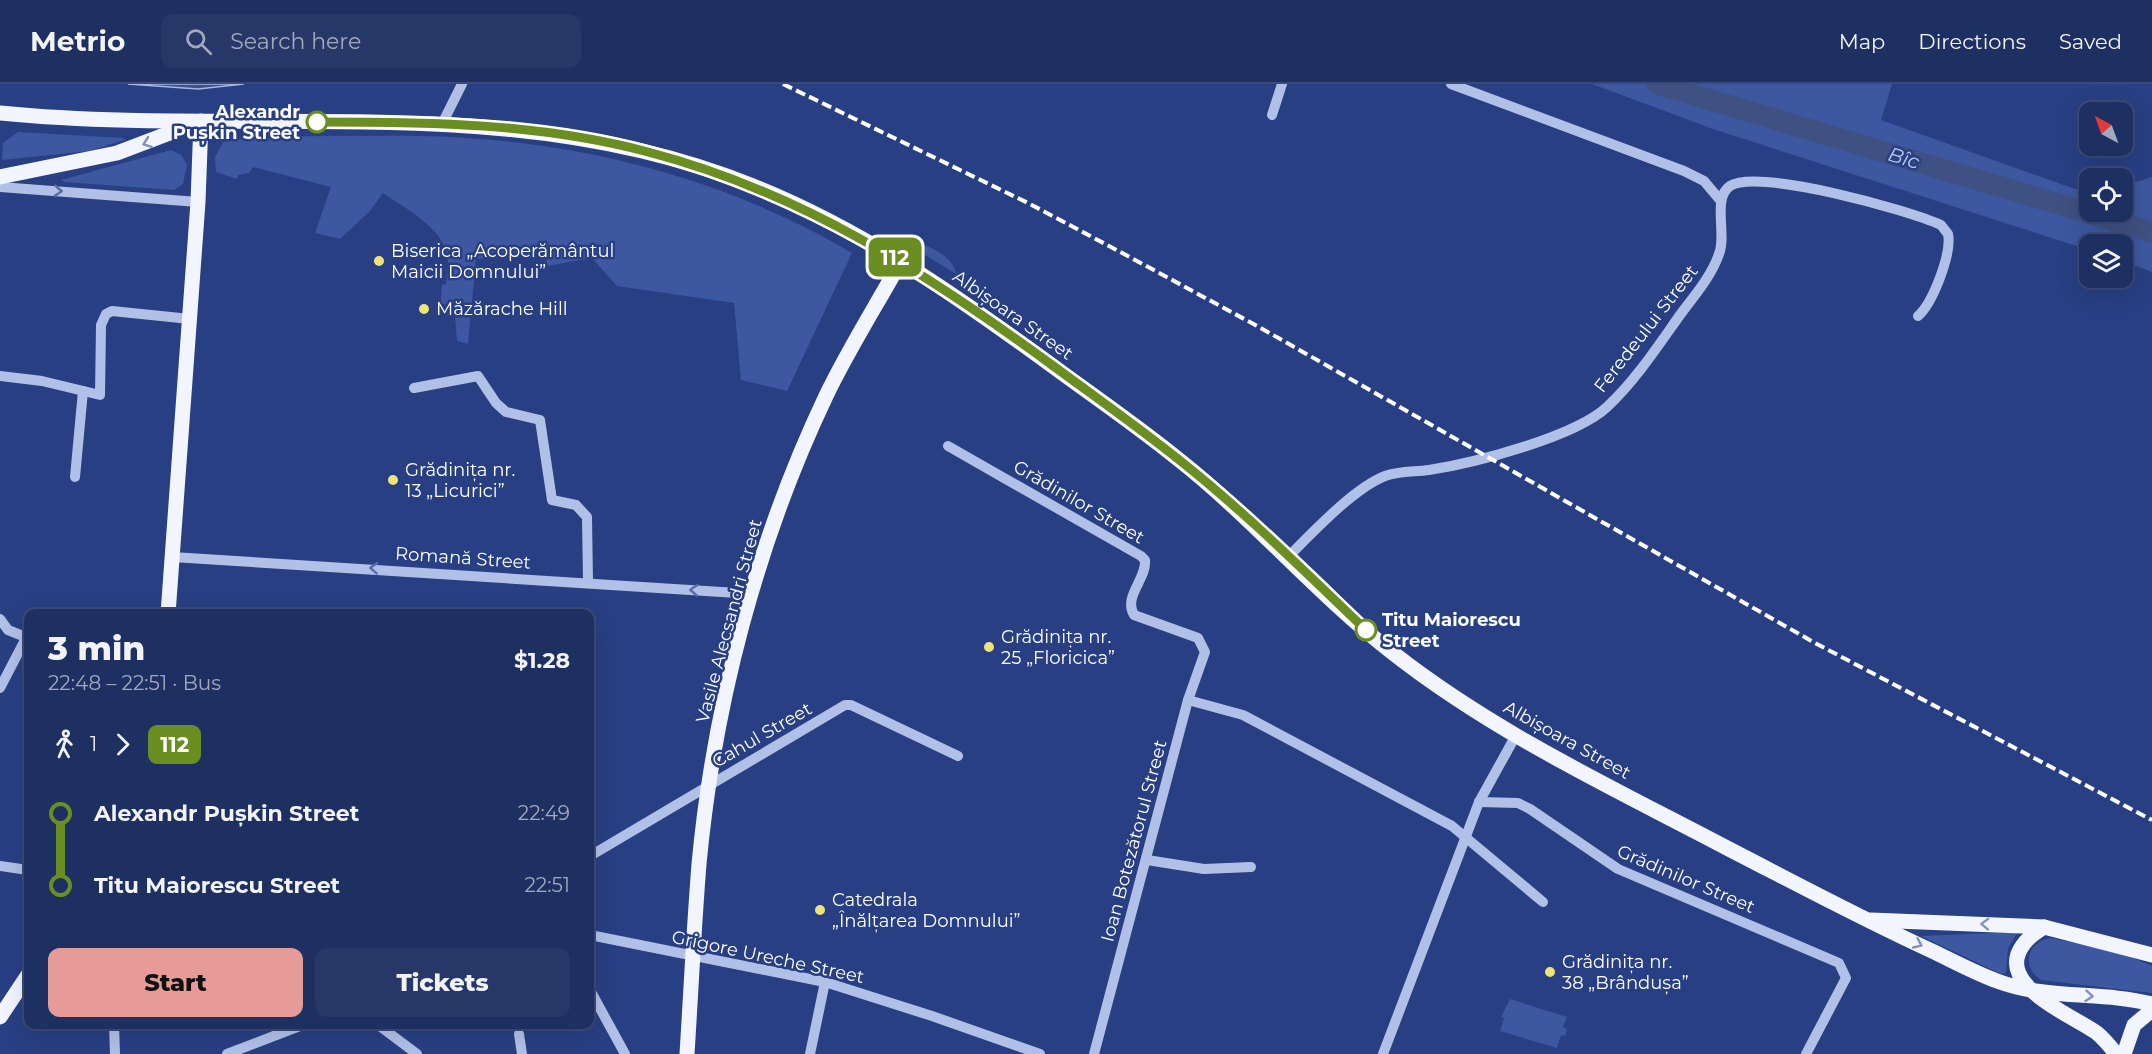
<!DOCTYPE html>
<html lang="en">
<head>
<meta charset="utf-8">
<style>
	:root { --surface:#1e2f62; --page:#263768; --text:#f1f3f6; --muted:#a1a9be; --line:#3c4a77; --accent:#e69b98 }
	body { margin:0; font-family:Montserrat,sans-serif; background:var(--page); color:var(--text); height:100vh; display:flex; flex-direction:column; font-size:22px; white-space:nowrap }
	* { box-sizing:border-box; margin:0 }
	p { font-size:20px; color:var(--muted) }
	.icon { flex:none; width:33px; height:33px; fill:none; stroke:currentColor; stroke-width:2; stroke-linecap:round; stroke-linejoin:round }
	.map { position:relative; flex:1; overflow:hidden }
	.details { position:absolute; left:24px; top:525px; width:570px; height:420px; display:flex; flex-direction:column; background:var(--surface); border-radius:12px; box-shadow:0 6px 24px #0002,0 0 0 2px var(--line) }
	.details>* { flex:none }
	.badge { padding:0 12px; border-radius:9px; font-size:21px; line-height:39px }
	.needle { width:39px; rotate:319deg }
	.fabs { position:absolute; left:2079px; top:18px; display:grid; gap:12px }
	.fabs a { display:grid; place-items:center; width:54px; height:54px; border-radius:12px; background:var(--surface); box-shadow:0 6px 24px #0002,0 0 0 2px var(--line); font-size:30px }
	.map>.badge { position:absolute; translate:-50% -50%; box-shadow:0 0 0 3px #fff }
	.legs { display:flex; align-items:center; gap:9px; height:66px; padding:0 24px; font-size:20px }
	.legs p { margin-inline-start:auto }
	.summary { display:flex; align-items:center; justify-content:space-between; height:102px; padding:0 24px }
	h1 { font-size:33px; font-weight:800; line-height:45px }
	.action { display:flex; gap:12px; margin-top:auto; padding:12px 24px }
	.action a { flex:1; height:69px; border-radius:12px; background:var(--accent); color:#111; font-size:24px; font-weight:800; line-height:69px; text-align:center }
	.action a+a { background:var(--page); color:var(--text) }
	ul { padding:0 24px; list-style:none }
	li { display:flex; align-items:center; gap:21px; height:72px; font-size:22px }
	li i { display:grid; place-items:center; width:9px; height:100%; margin:0 8px; background:currentColor }
	li i::after { content:''; width:15px; height:15px; margin:-8px; border:4px solid; border-radius:50%; background:var(--surface) }
	li p { margin-inline-start:auto }
	li:first-child i { background:linear-gradient(#0000 50%,currentColor 0) }
	li:last-child i { background:linear-gradient(currentColor 50%,#0000 0) }
	header { display:flex; align-items:center; gap:36px; box-sizing:border-box; height:84px; padding:0 30px; background:var(--surface); border-bottom:2px solid var(--line) }
	header strong { font-size:28px }
	nav { display:flex; gap:33px; margin-inline-start:auto; font-size:21px }
	.search { width:420px; height:54px; background:var(--page); display:flex; align-items:center; gap:15px; box-sizing:border-box; padding:0 21px; border-radius:12px; color:var(--muted); font-size:22px }
	.map>svg:first-child { display:block }
	.green { fill:#3d58a0 }
	.water { fill:#3f5082; stroke:#a6b8e7; stroke-width:1.5 }
	.lines { fill:none; stroke-linecap:round; stroke-linejoin:round }
	.river { stroke:#3f5082; stroke-width:21 }
	.minor { stroke:#b1c0e7; stroke-width:10 }
	.major { stroke:#f2f5fd; stroke-width:15 }
	.rail { stroke:#fff; stroke-width:4; stroke-dasharray:10 4.5; stroke-linecap:butt }
	.oneway { stroke:#8391ba }
	.oneway2 { stroke:#586ca6 }
	.line-1-casing { stroke:#fff; stroke-width:14 }
	.line-1 { stroke:#6b8e23; stroke-width:9 }
	.stop-1-dot { fill:#fff; stroke:#6b8e23; stroke-width:3 }
	.poi-dot { fill:#efe277; stroke:#283f83; stroke-width:2 }
	.labels { text-anchor:middle; dominant-baseline:central; stroke-width:5; stroke-linejoin:round; paint-order:stroke }
	.stop-label { font-size:18px; font-weight:bold; fill:#fff; stroke:#283f83; text-anchor:end }
	.poi-label { font-size:18px; fill:#fff; stroke:#283f83; text-anchor:start }
	.street-label { font-size:18px; fill:#fff; stroke:#283f83 }
	.water-label { font-size:20px; font-style:italic; fill:#bdcaee; stroke:#283f83 }
</style>
</head>
<body>
<header>
<strong>Metrio</strong>
<div class="search"><svg class="icon" aria-label="search" viewBox="0 0 24 24"><circle cx="10" cy="10" r="6"/><path d="M15 15l6 6"/></svg>Search here</div>
<nav><a>Map</a><a>Directions</a><a>Saved</a></nav>
</header>
<div class="map">
<svg width="2152" height="970" viewBox="0 0 2152 970">
	<rect width="100%" height="100%" fill="#283f83"/>
	<g class="green">
		<path d="M 1592,0 L 1892,0 L 1881,36 L 2089,110 L 2090,128 L 2122,128 L 2123,107 L 2136,98 L 2152,93 L 2152,188 L 2123,177 L 2122,160 L 2090,160 L 2089,166 L 1713,45 Z"/>
		<path d="M 18,48 L 123,54 L 125,56 L 89,67 L 2,76 L 3,59 Z"/>
		<path d="M 273,52 C 321,53 370,51 418,52 C 569,54 723,92 852,169 L 787,307 L 741,296 L 734,219 L 617,202 L 592,174 L 547,182 L 545,167 L 476,175 L 468,260 L 457,257 L 454,219 L 443,220 L 435,225 L 441,216 L 442,201 L 446,200 C 447,192 448,184 448,176 C 446,145 406,125 383,109 L 369,128 L 340,155 L 315,149 L 331,103 L 253,83 L 249,89 L 238,91 L 237,95 L 216,88 L 215,73 L 224,57 Z"/>
		<path d="M 171,66 L 181,71 L 187,81 L 183,100 L 174,106 L 64,98 L 61,96 Z"/>
		<path d="M 904,158 C 922,157 953,170 956,190 Z"/>
		<path d="M 2018,848 L 2008,864 L 2006,889 L 2001,890 L 1921,852 Z"/>
		<path d="M 2050,854 L 2116,867 L 2152,882 L 2152,909 L 2041,896 C 2021,883 2027,858 2050,854 Z"/>
		<path d="M 1510,915 L 1567,933 L 1563,943 L 1567,945 L 1565,952 L 1561,951 L 1557,964 L 1500,947 L 1504,934 L 1501,933 Z"/>
	</g>
	<path class="water" d="M 128,0 L 244,0 L 198,5 Z"/>
	<g class="lines">
		<path class="river" d="M 1657,0 L 2152,148"/>
		<g class="minor">
			<path d="M 1451,0 L 1684,87 L 1704,97 L 1720,116"/>
			<path d="M 1272,31 L 1282,0"/>
			<path d="M 443,38 L 462,0"/>
			<path d="M 0,103 L 198,118"/>
			<path d="M 0,292 L 42,297 L 100,311 L 101,241 L 106,230 L 112,227 L 190,235"/>
			<path d="M 414,304 L 478,292 L 496,319 L 506,328 L 540,336 L 552,416 L 576,421 L 587,433 L 588,498"/>
			<path d="M 948,362 L 1141,472 L 1145,476 C 1147,495 1123,512 1134,531 L 1198,554 L 1205,568 L 1188,616 L 1094,970"/>
			<path d="M 75,393 L 83,307"/>
			<path d="M 172,473 L 753,510"/>
			<path d="M 1288,473 C 1312,449 1354,404 1385,392 C 1399,387 1414,388 1429,386 C 1474,379 1575,353 1607,323 C 1635,297 1658,262 1680,231 C 1694,212 1711,193 1719,170 C 1727,151 1712,114 1730,102 C 1758,84 1908,126 1941,141 L 1948,150 C 1952,169 1933,219 1918,232"/>
			<path d="M 0,535 L 8,546 L 28,554"/>
			<path d="M 0,604 L 26,554"/>
			<path d="M 1188,616 L 1243,631 L 1452,742 L 1543,818"/>
			<path d="M 1479,718 L 1518,719 L 1530,725 L 1618,785 L 1839,879 L 1846,894 L 1806,970"/>
			<path d="M 590,772 L 845,621 L 851,621 L 958,672"/>
			<path d="M 1147,776 L 1204,785 L 1251,783"/>
			<path d="M 0,782 L 28,786"/>
			<path d="M 590,851 L 825,898 L 932,932 L 1040,970"/>
			<path d="M 590,906 L 625,970"/>
			<path d="M 114,940 L 115,970"/>
			<path d="M 377,940 L 417,970"/>
			<path d="M 519,950 L 522,970"/>
			<path d="M 227,970 L 305,940"/>
			<path d="M 810,970 L 825,898"/>
			<path d="M 1383,970 L 1479,718 L 1515,653"/>
		</g>
		<g class="major">
			<path d="M 0,29 C 251,54 512,4 753,102 C 866,147 964,217 1062,289 C 1101,317 1141,345 1178,375 C 1254,435 1317,510 1393,569 C 1495,649 1613,704 1727,764 C 1795,799 1862,835 1932,867 C 1953,877 1975,889 1997,897 C 2047,916 2101,907 2152,920"/>
			<path d="M 0,93 L 117,69 L 196,39"/>
			<path d="M 168,530 L 198,118 L 201,37"/>
			<path d="M 1871,836 L 2044,843 L 2152,871"/>
			<path d="M 2044,843 C 2037,848 2028,853 2023,861 C 1994,901 2072,931 2097,949 C 2104,955 2110,962 2116,970"/>
			<path d="M 0,933 L 28,891"/>
			<path d="M 687,970 C 691,907 694,843 699,780 C 714,620 757,457 826,312 C 848,266 876,222 901,177"/>
			<path d="M 2124,970 L 2134,941 L 2152,926"/>
		</g>
		<path class="rail" d="M 783,0 L 1030,120 L 1126,171 L 1259,243 L 1815,559 L 2152,736"/>
	</g>
	<defs><path id="oneway-chevron" d="M-2-3.5L2.5 0L-2 3.5" fill="none" stroke-width="1.6" stroke-linecap="round" stroke-linejoin="round" transform="scale(1.5)"/></defs>
	<g class="oneway">
		<use href="#oneway-chevron" transform="translate(147 59) rotate(160)"/>
		<use href="#oneway-chevron" transform="translate(1985 840) rotate(-178)"/>
		<use href="#oneway-chevron" transform="translate(1918 860) rotate(25)"/>
		<use href="#oneway-chevron" transform="translate(2089 912) rotate(5)"/>
	</g>
	<g class="oneway2">
		<use href="#oneway-chevron" transform="translate(58 107) rotate(4)"/>
		<use href="#oneway-chevron" transform="translate(374 484) rotate(-177)"/>
		<use href="#oneway-chevron" transform="translate(694 506) rotate(-176)"/>
	</g>
	<g class="lines">
		<g class="line-1-casing">
			<path id="line-1" d="M 317,38 C 429,38 539,39 648,68 C 801,108 925,188 1052,281 C 1094,312 1137,342 1178,375 C 1244,427 1305,488 1366,546"/>
		</g>
		<use href="#line-1" class="line-1"/>
	</g>
	<g class="stop-1-dot">
		<circle cx="317" cy="38" r="10"/>
		<circle cx="1366" cy="546" r="10"/>
	</g>
	<g class="poi-dot">
		<circle cx="379" cy="177" r="6"/>
		<circle cx="424" cy="225" r="6"/>
		<circle cx="393" cy="396" r="6"/>
		<circle cx="989" cy="563" r="6"/>
		<circle cx="820" cy="826" r="6"/>
		<circle cx="1550" cy="888" r="6"/>
	</g>
	<g class="labels">
		<g class="stop-label">
			<text x="300" y="28">Alexandr<tspan x="300" dy="21">Pușkin Street</tspan></text>
			<text x="1382" y="536" text-anchor="start">Titu Maiorescu<tspan x="1382" dy="21">Street</tspan></text>
		</g>
		<g class="poi-label">
			<text x="391" y="167">Biserica „Acoperământul<tspan x="391" dy="21">Maicii Domnului”</tspan></text>
			<text x="436" y="225">Măzărache Hill</text>
			<text x="405" y="386">Grădinița nr.<tspan x="405" dy="21">13 „Licurici”</tspan></text>
			<text x="1001" y="553">Grădinița nr.<tspan x="1001" dy="21">25 „Floricica”</tspan></text>
			<text x="832" y="816">Catedrala<tspan x="832" dy="21">„Înălțarea Domnului”</tspan></text>
			<text x="1562" y="878">Grădinița nr.<tspan x="1562" dy="21">38 „Brândușa”</tspan></text>
		</g>
		<g class="street-label">
			<text transform="translate(1013 231) rotate(35)">Albișoara Street</text>
			<text transform="translate(1646 245) rotate(-52)">Feredeului Street</text>
			<text transform="translate(1079 418) rotate(30)">Grădinilor Street</text>
			<text transform="translate(463 474) rotate(4)">Romană Street</text>
			<text transform="translate(729 537) rotate(-75)">Vasile Alecsandri Street</text>
			<text transform="translate(762 651) rotate(-30)">Cahul Street</text>
			<text transform="translate(1567 656) rotate(29)">Albișoara Street</text>
			<text transform="translate(1134 757) rotate(-75)">Ioan Botezătorul Street</text>
			<text transform="translate(1686 795) rotate(23)">Grădinilor Street</text>
			<text transform="translate(768 873) rotate(12)">Grigore Ureche Street</text>
		</g>
		<g class="water-label">
			<text transform="translate(1904 74) rotate(17)">Bîc</text>
		</g>
	</g>
</svg>
<div class="fabs">
<a><svg class="needle" viewBox="-14 -14 28 28"><path d="M0-13l5 13h-10z" fill="#e53935"/><path d="M0 13l5-13h-10z" fill="#a1a9be"/></svg></a>
<a><svg class="icon" aria-label="locate" viewBox="0 0 24 24"><circle cx="12" cy="12" r="6"/><path d="M12 2v4M12 18v4M2 12h4M18 12h4"/></svg></a>
<a><svg class="icon" aria-label="layers" viewBox="0 0 24 24"><path d="M12 4l9 5-9 5-9-5zM3 14l9 5 9-5"/></svg></a>
</div>
<b class="badge" style="left:895px;top:173px;background:#6b8e23;color:#fff">112</b>
<section class="details">
<div class="summary"><div><h1>3 min</h1><p>22:48 – 22:51 · Bus</p></div><b>$1.28</b></div>
<div class="legs"><svg class="icon" aria-label="walk" viewBox="0 0 24 24"><circle cx="13" cy="4" r="2"/><path d="M13 8l-2 6 4 7M11 14l-3 7M7 12l3-4h3l4 4"/></svg>1<svg class="icon" aria-label="forward" viewBox="0 0 24 24"><path d="M9 5l7 7-7 7"/></svg><b class="badge" style="background:#6b8e23;color:#fff">112</b></div>
<ul>
<li><i style="color:#6b8e23"></i><b>Alexandr Pușkin Street</b><p>22:49</p></li>
<li><i style="color:#6b8e23"></i><b>Titu Maiorescu Street</b><p>22:51</p></li>
</ul>
<div class="action"><a>Start</a><a>Tickets</a></div>
</section>
</div>
</body>
</html>
